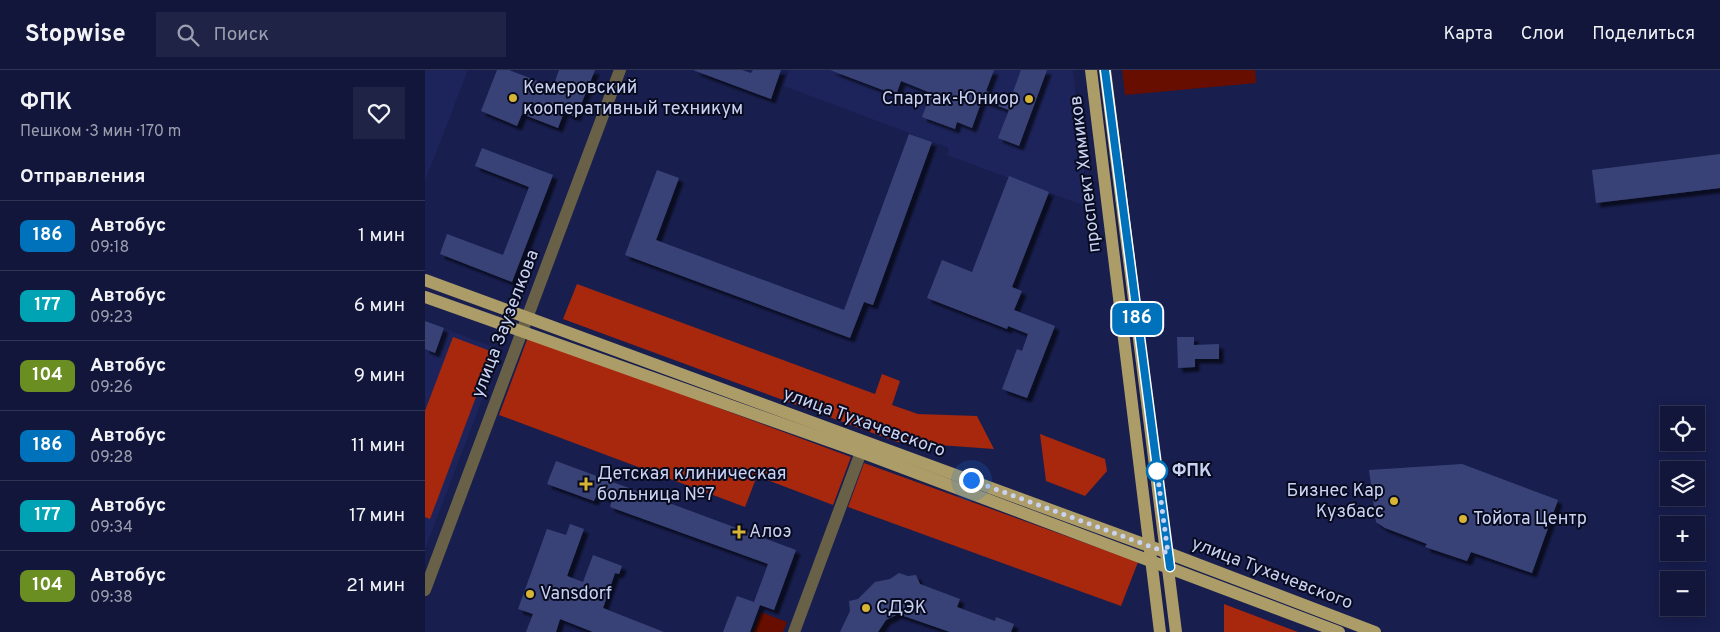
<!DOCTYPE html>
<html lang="ru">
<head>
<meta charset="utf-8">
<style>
	:root { --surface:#12163a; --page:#1f2345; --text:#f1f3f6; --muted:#9c9faf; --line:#313554 }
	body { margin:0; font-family:Overpass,sans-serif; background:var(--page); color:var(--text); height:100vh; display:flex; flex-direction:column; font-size:19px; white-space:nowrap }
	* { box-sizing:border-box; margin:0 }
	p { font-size:16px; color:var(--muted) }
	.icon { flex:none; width:28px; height:28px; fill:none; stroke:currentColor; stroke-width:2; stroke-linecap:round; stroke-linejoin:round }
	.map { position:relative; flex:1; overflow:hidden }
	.side { display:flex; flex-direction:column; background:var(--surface); width:425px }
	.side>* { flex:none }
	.badge { padding:0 10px; border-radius:8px; font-size:18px; line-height:32px }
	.fabs { position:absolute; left:1235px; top:336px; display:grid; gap:10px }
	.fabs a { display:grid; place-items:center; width:45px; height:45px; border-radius:0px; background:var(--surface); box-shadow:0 2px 12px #0003,0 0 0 1px var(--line); font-size:25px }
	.you { position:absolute; width:25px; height:25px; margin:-12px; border:4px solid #fff; border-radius:50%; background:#1a73e8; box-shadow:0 0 0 8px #1a73e833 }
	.map>.badge { position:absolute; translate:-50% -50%; box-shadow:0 0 0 2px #fff }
	h2 { padding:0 20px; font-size:19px; line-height:45px }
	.round { display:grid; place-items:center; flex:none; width:52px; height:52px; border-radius:0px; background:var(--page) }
	.summary { display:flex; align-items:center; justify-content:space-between; height:85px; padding:0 20px }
	h1 { font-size:24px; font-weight:600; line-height:38px }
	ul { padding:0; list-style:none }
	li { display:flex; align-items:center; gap:15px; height:70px; padding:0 20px; border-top:1px solid var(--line) }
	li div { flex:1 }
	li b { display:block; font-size:19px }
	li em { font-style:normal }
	li .badge { min-width:55px; font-weight:700; text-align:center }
	header { display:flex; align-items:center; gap:30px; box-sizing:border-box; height:70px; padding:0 25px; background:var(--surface); border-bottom:1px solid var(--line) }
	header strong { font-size:24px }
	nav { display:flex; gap:28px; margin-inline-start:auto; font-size:18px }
	.search { width:350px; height:45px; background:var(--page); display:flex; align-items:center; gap:12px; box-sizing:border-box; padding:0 18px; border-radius:0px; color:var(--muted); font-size:19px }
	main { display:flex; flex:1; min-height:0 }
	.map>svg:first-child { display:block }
	.built { fill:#1d245b }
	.green { fill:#670e00 }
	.forest { fill:#a7280d }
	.building { fill:#394376; filter:url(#shadow) }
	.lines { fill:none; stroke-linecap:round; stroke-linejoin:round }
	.minor { stroke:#686047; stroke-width:12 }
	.major { stroke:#ac9c67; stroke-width:12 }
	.line-casing { stroke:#fff; stroke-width:11 }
	.line { stroke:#0072bc; stroke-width:8 }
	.walk { stroke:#c9d2f1; stroke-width:5; stroke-dasharray:0 9 }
	.poi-dot { fill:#d7b434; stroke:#080b20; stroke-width:2 }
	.stop-dot { fill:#fff; stroke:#0072bc; stroke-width:2.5 }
	.labels { text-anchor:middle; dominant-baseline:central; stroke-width:4; stroke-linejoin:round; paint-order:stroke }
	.poi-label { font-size:18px; fill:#c9d2f1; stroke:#080b20; text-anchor:start }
	.street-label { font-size:18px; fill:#c9d2f1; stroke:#080b20 }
	.stop-label { font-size:18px; font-weight:bold; fill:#c9d2f1; stroke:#080b20; text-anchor:start }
</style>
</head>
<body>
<header>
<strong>Stopwise</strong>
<div class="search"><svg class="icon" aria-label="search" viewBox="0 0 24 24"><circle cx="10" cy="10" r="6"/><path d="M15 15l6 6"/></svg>Поиск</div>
<nav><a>Карта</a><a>Слои</a><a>Поделиться</a></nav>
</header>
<main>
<section class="side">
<div class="summary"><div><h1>ФПК</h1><p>Пешком · 3 мин · 170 m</p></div><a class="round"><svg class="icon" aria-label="heart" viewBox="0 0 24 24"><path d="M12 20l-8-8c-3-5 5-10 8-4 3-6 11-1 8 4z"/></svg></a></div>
<h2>Отправления</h2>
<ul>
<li><span class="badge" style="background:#0072bc;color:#fff">186</span><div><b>Автобус</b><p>09:18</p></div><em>1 мин</em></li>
<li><span class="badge" style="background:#00a3b4;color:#fff">177</span><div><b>Автобус</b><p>09:23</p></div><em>6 мин</em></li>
<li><span class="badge" style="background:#6b8e23;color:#fff">104</span><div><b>Автобус</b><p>09:26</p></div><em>9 мин</em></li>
<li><span class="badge" style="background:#0072bc;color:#fff">186</span><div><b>Автобус</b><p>09:28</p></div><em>11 мин</em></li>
<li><span class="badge" style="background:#00a3b4;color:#fff">177</span><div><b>Автобус</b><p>09:34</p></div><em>17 мин</em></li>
<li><span class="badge" style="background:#6b8e23;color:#fff">104</span><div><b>Автобус</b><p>09:38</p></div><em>21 мин</em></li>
</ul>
</section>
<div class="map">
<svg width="1295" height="562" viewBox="0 0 1295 562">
	<defs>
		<filter id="shadow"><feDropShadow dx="4.5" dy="4.5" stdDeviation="1" flood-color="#0009"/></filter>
	</defs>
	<rect width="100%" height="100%" fill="#181e4e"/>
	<g class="built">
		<path d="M 0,0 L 43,0 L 0,111 Z"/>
		<path d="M 364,0 L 648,0 L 663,137 L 522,85 L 524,78 L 359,16 Z"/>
		<path d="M 0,251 L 76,280 L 0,479 Z"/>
	</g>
	<g class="green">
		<path d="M 697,0 L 830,0 L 831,13 L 700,25 Z"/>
		<path d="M 336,542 L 362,552 L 358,562 L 328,562 Z"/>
	</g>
	<g class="forest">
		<path d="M 152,214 L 450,324 L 457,304 L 475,311 L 467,335 L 493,344 L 552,346 L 569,379 L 472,372 L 138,249 Z"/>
		<path d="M 28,267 L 68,282 L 5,449 L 0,447 L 0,341 Z"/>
		<path d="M 103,267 L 426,387 L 408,435 L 332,406 L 320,437 L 74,345 Z"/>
		<path d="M 615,364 L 680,389 L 682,401 L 660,426 L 621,411 Z"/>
		<path d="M 439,393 L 713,492 L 696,536 L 423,437 Z"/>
		<path d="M 799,534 L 873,562 L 799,562 Z"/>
	</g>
	<g class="building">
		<path d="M 72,0 L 84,0 L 128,17 L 134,0 L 170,0 L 151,47 L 139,42 L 133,58 L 97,44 L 92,56 L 56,41 Z"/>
		<path d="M 268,0 L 317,0 L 326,3 L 328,0 L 356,0 L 346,29 Z"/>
		<path d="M 405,0 L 569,0 L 561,21 L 585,30 L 596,0 L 622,0 L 594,76 L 573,68 L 584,40 L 557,30 L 547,58 L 532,52 L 530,59 L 497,47 L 506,23 L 476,11 L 471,25 Z"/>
		<path d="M 484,64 L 507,72 L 448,235 L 439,232 L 425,268 L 200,185 L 232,100 L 254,108 L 231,170 L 419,240 Z"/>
		<path d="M 57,78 L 128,105 L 87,212 L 15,184 L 22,164 L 78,185 L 104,117 L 50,96 Z"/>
		<path d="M 1295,84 L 1295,118 L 1171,133 L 1167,100 Z"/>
		<path d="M 584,106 L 624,122 L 587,217 L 597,221 L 589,240 L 630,256 L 602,328 L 577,319 L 592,279 L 597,281 L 603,264 L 583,256 L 582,259 L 502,228 L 517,190 L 547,202 Z"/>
		<path d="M 0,251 L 19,258 L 10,283 L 0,279 Z"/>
		<path d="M 752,267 L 769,267 L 769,275 L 794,274 L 794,289 L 770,289 L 770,297 L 753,298 Z"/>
		<path d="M 131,391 L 371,480 L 349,540 L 335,535 L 325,562 L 298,562 L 312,526 L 329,532 L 343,494 L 185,437 L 187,430 L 172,424 L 169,431 L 122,414 Z"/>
		<path d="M 1037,394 L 1133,430 L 1107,503 L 1046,482 L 1042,491 L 1000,477 L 1002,474 L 960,458 L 951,452 L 944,400 Z"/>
		<path d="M 145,454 L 159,459 L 142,506 L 158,512 L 168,485 L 197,496 L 194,504 L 190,503 L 178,538 L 239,562 L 168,562 L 135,549 L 131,562 L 101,562 L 108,544 L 93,539 L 122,459 L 141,465 Z"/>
		<path d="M 474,503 L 483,506 L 491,505 L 495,514 L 535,529 L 532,537 L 570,551 L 571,547 L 589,554 L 586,562 L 525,562 L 473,544 L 461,550 L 453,562 L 415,562 L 425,541 L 424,531 L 433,529 L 450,512 L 465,509 Z"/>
	</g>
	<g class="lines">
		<g class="minor">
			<path d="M 0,520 L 195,0"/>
			<path d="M 369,562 L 436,382"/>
		</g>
		<g class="major">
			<path d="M 666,0 L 735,562"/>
			<path d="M 680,0 L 751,562"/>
			<path d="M 0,210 L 743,483 L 950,562"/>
			<path d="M 0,227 L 436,382 L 914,562"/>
		</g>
	</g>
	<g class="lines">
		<g class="line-casing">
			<path id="line" d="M 680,0 L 745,497"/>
		</g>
		<use href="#line" class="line"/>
		<path class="walk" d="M 546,410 L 743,483 L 732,401"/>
	</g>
	<g class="poi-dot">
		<circle cx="88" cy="28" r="5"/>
		<circle cx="604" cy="29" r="5"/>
		<path d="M158.5 406.5h5v5h5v5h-5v5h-5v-5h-5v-5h5z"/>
		<circle cx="969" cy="431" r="5"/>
		<circle cx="1038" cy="449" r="5"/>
		<path d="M311.5 454.5h5v5h5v5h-5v5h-5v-5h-5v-5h5z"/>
		<circle cx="105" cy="524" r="5"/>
		<circle cx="441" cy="538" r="5"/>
	</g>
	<circle class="stop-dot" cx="732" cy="401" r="10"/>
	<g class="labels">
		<g class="poi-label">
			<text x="98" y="18">Кемеровский<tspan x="98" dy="21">кооперативный техникум</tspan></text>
			<text x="594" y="29" text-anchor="end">Спартак-Юниор</text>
			<text x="172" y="404">Детская клиническая<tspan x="172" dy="21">больница №7</tspan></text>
			<text x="959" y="421" text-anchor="end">Бизнес Кар<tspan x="959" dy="21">Кузбасс</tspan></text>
			<text x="1048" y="449">Тойота Центр</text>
			<text x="324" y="462">Алоэ</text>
			<text x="115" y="524">Vansdorf</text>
			<text x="451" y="538">СДЭК</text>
		</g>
		<g class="street-label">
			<text transform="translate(661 104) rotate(-97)">проспект Химиков</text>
			<text transform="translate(81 254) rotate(-69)">улица Заузелкова</text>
			<text transform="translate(439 353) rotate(20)">улица Тухачевского</text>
			<text transform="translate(847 504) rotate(21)">улица Тухачевского</text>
		</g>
		<g class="stop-label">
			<text x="747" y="401">ФПК</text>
		</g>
	</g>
</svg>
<div class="fabs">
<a><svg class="icon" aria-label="locate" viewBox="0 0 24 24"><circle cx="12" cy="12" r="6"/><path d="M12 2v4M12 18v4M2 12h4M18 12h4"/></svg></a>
<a><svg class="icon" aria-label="layers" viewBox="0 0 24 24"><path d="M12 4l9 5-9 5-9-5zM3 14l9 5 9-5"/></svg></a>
<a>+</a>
<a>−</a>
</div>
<div class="you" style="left:546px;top:410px"></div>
<b class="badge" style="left:712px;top:249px;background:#0072bc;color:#fff">186</b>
</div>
</main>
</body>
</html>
